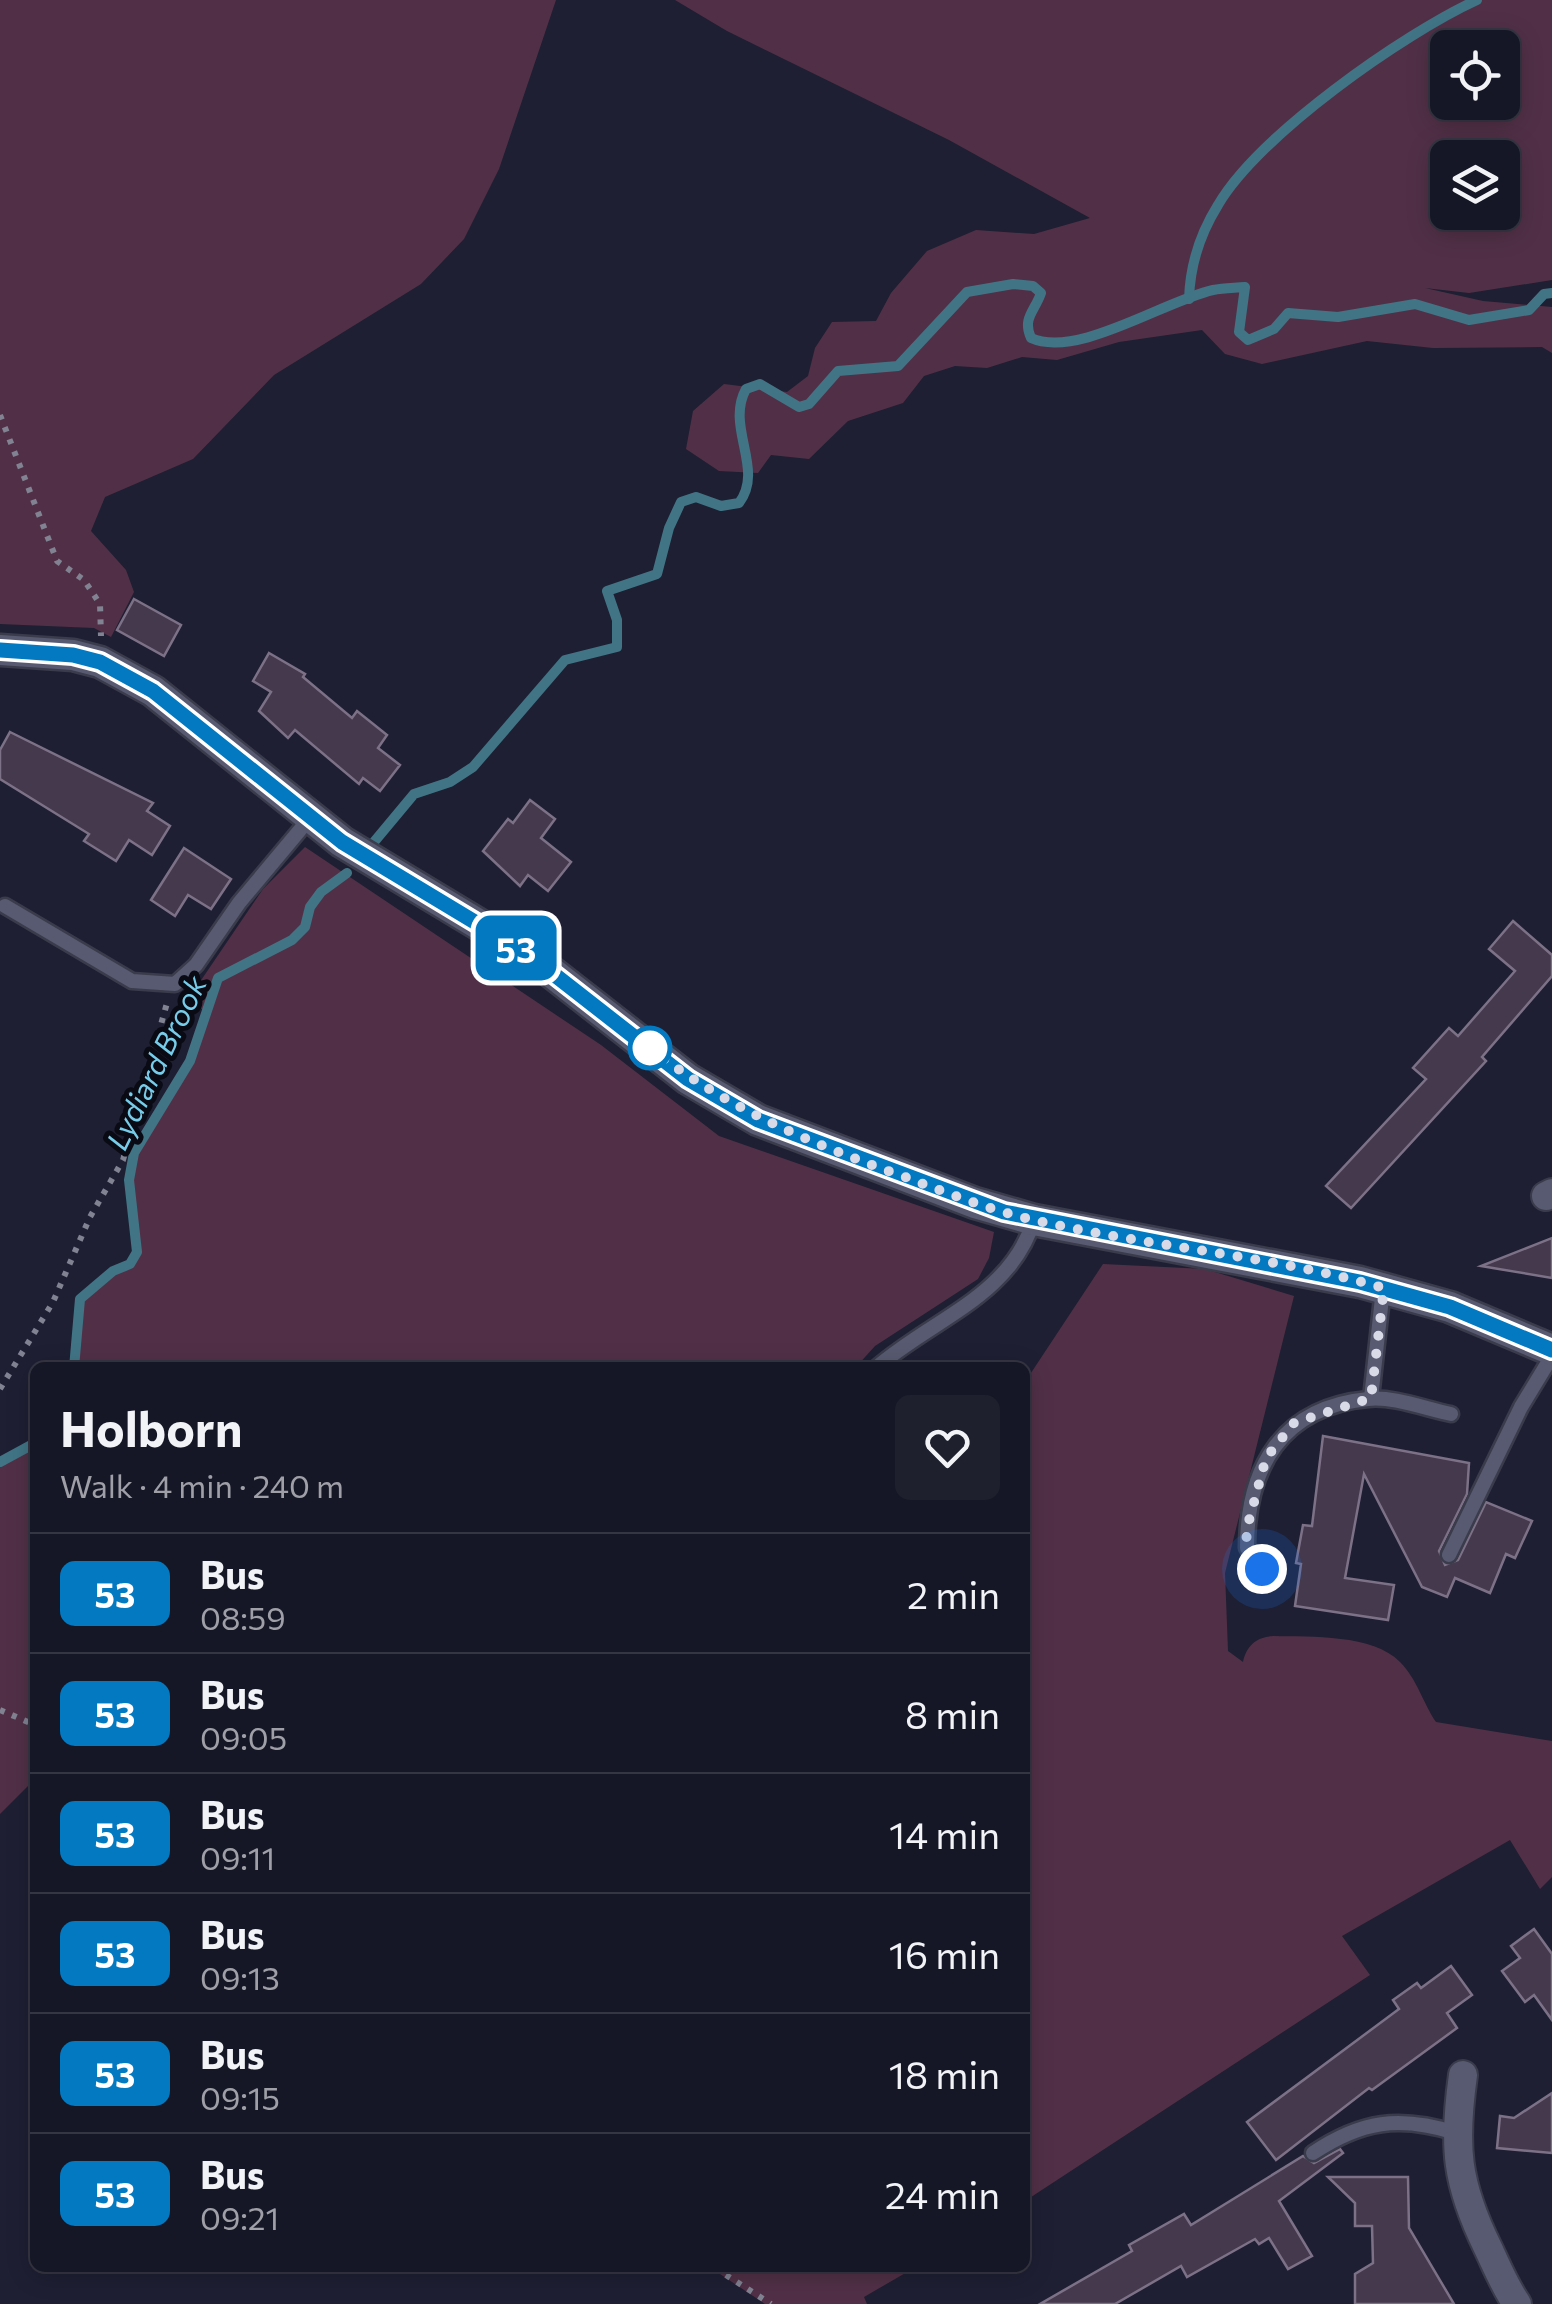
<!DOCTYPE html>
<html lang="en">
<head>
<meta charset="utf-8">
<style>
	:root { --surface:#161726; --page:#1f202e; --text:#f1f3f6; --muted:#9e9fa7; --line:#353643 }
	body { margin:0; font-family:Commissioner,sans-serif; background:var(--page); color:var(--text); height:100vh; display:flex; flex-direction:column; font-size:38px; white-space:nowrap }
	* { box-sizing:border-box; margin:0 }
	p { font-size:32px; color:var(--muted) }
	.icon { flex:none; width:55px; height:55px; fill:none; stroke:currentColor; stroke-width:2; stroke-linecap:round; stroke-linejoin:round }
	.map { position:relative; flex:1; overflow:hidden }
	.panel { position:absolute; left:30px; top:1362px; width:1000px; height:910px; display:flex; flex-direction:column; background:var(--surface); border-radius:15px; box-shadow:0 5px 25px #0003,0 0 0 2px var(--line) }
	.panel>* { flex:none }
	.badge { padding:0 20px; border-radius:15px; font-size:35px; line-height:65px }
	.buttons { position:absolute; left:1430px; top:30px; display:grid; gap:20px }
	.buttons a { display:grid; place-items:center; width:90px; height:90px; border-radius:15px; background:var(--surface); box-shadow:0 5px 25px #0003,0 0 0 2px var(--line); font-size:50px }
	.you { position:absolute; width:50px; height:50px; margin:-25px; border:8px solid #fff; border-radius:50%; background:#1a73e8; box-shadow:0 0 0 15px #1a73e833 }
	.map>.badge { position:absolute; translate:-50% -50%; box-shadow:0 0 0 5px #fff }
	.round { display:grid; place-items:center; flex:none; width:105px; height:105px; border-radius:15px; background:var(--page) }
	.headline { display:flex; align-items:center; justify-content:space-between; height:170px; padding:0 30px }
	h1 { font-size:48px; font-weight:700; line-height:75px }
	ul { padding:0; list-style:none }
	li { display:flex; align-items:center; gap:30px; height:120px; padding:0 30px; border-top:2px solid var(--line) }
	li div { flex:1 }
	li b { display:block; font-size:38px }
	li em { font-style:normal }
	li .badge { min-width:110px; font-weight:700; text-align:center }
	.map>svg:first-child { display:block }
	.green { fill:#513047; fill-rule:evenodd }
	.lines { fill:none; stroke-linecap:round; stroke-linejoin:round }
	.stream { stroke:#417586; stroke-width:10 }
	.building { fill:#44394d; stroke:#7d7187; stroke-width:2.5 }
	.service-casing { stroke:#3a3b4b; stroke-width:19 }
	.minor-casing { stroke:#3a3b4b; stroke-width:32 }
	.tertiary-casing { stroke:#3a3b4b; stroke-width:35 }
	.path { stroke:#818292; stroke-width:6; stroke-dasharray:5 8; stroke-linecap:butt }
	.service { stroke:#585a71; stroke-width:14 }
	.minor { stroke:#585a71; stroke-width:28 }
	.tertiary { stroke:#585a71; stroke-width:30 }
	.line-casing { stroke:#fff; stroke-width:22 }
	.line { stroke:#0279c1; stroke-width:15 }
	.walk { stroke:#d9dae8; stroke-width:10; stroke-dasharray:0 18 }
	.stop-dot { fill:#fff; stroke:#0279c1; stroke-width:5 }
	.labels { text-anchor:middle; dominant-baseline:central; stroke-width:10; stroke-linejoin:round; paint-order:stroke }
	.water-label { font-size:30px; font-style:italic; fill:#77cde9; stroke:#090a13 }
</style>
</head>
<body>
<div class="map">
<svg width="1552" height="2304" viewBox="0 0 1552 2304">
	<rect width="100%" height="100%" fill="#1e1f33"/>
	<g class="green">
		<path d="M 0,0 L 556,0 L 499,169 L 464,239 L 421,284 L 274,375 L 193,459 L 105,497 L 91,531 L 126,570 L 134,592 L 111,637 L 94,628 L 0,624 Z"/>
		<path d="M 675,0 L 1552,0 L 1552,280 L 1469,293 L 1425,288 L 1483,301 L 1552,307 L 1552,353 L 1542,347 L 1433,348 L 1367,341 L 1262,364 L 1225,354 L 1202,330 L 1119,342 L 1057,360 L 1022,357 L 987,368 L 955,366 L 924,376 L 903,403 L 848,421 L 809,459 L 771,455 L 758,473 L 719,471 L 686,449 L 693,411 L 724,384 L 787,392 L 808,376 L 815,348 L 832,322 L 876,321 L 891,293 L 927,251 L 976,230 L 1034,234 L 1090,218 L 949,140 L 727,31 ZM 1448,48 L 1502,48 L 1502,102 L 1448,102 ZM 1448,158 L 1502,158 L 1502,212 L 1448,212 Z"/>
		<path d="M 305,847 L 601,1045 L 719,1136 L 994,1232 L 989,1258 L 978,1279 L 875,1346 L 856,1367 L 74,1367 L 80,1299 L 113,1271 L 130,1264 L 137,1252 L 129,1180 L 134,1153 L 142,1133 L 173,1094 L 205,1012 L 189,998 L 263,889 Z"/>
		<path d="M 1103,1264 L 1205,1269 L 1294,1296 L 1225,1573 L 1228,1651 L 1243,1662 C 1247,1645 1256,1638 1273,1636 C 1311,1637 1373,1634 1400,1662 C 1417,1679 1423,1703 1436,1722 L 1552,1741 L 1552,1877 L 1540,1889 L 1510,1840 L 1342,1936 L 1370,1975 L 1025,2201 L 1025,1382 Z"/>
		<path d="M 35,1443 L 35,1779 L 0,1814 L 0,1462 Z"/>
		<path d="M 711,2268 L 914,2268 L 864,2297 L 867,2304 L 765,2304 Z"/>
	</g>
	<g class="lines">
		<g class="stream">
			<path d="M 1189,299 C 1190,266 1200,234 1218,205 C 1259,135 1403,34 1477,0"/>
			<path d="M 374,842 L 414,794 L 450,782 L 473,767 L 565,660 L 617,647 L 617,620 L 607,591 L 657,574 L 669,528 L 681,502 L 696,497 L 721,506 L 739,503 C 765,469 725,427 746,389 L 760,384 L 799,407 L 809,404 L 838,371 L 898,366 L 967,292 L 1013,284 L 1033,286 L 1041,293 C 1035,311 1022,318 1031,338 C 1077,359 1164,301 1213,290 C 1223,288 1234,288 1245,287 L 1239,332 L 1248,340 L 1274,329 L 1288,313 L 1338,317 L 1415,304 L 1469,320 L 1529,310 L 1544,294 L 1552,293"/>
			<path d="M 74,1368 L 80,1299 L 113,1271 L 130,1264 L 137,1252 L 129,1180 L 134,1153 L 190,1061 L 218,978 L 292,940 L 305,927 L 310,907 L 321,892 L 347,873"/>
			<path d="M 0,1462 L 35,1443"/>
		</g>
	</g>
	<g class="building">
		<path d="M 134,599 L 181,625 L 164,656 L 117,630 Z"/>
		<path d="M 269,653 L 305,674 L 303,677 L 352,718 L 357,711 L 387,735 L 378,748 L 400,765 L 380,791 L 363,778 L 359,784 L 295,730 L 288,738 L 259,711 L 271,692 L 253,681 Z"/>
		<path d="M 10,732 L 153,803 L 147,811 L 170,826 L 152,855 L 129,840 L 116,861 L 84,841 L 89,834 L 0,779 L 0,750 Z"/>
		<path d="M 530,800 L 555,819 L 541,838 L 571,862 L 548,891 L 528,875 L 520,886 L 483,851 L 508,819 L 513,823 Z"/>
		<path d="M 184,848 L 231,879 L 211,909 L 188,895 L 175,916 L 151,900 Z"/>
		<path d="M 1513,921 L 1552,955 L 1552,976 L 1482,1057 L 1486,1061 L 1351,1208 L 1326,1186 L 1426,1079 L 1413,1068 L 1449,1028 L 1458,1036 L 1515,971 L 1489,949 Z"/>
		<path d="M 1552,1238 L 1552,1278 L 1481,1266 Z"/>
		<path d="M 1323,1436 L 1469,1463 L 1467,1494 L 1439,1551 L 1445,1565 L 1458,1560 L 1486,1502 L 1532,1521 L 1515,1558 L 1506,1554 L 1490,1593 L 1455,1578 L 1447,1597 L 1422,1587 L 1364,1474 L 1345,1578 L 1394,1585 L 1388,1620 L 1295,1606 L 1301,1564 L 1296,1563 L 1303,1525 L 1312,1526 Z"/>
		<path d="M 1534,1929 L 1552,1954 L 1552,2020 L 1534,1995 L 1525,2002 L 1502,1971 L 1520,1958 L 1511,1946 Z"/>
		<path d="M 1451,1966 L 1472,1995 L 1447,2013 L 1457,2028 L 1372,2090 L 1369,2088 L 1276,2160 L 1247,2122 L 1399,2009 L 1393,2000 L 1417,1983 L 1421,1988 Z"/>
		<path d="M 1552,2093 L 1552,2153 L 1497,2148 L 1500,2116 L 1514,2118 Z"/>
		<path d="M 1340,2149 L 1343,2153 L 1279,2201 L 1312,2256 L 1288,2269 L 1269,2238 L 1259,2244 L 1255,2239 L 1187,2277 L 1181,2266 L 1115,2304 L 1040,2304 L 1132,2251 L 1129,2245 L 1184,2214 L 1191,2225 L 1303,2156 L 1314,2163 Z"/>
		<path d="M 1328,2177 L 1408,2177 L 1409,2228 L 1454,2304 L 1355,2304 L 1355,2274 L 1373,2263 L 1372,2226 L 1355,2226 L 1355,2203 Z"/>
	</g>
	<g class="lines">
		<g class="service-casing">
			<g id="service">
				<path d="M 5,906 L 132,981 L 175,984 L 196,965 L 239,903 L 310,818"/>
				<path d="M 876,1368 C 932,1319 1010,1297 1034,1220"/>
				<path d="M 1371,1398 L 1383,1289"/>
				<path d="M 1449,1555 L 1521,1407 L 1552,1356"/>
				<path d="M 1275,1579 L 1247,1548 C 1247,1467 1282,1407 1368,1399 C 1393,1396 1426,1409 1451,1414"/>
				<path d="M 1313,2153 C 1361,2121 1399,2115 1456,2133"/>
			</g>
		</g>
		<g class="minor-casing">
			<g id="minor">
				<path d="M 1546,1196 L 1552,1193"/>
				<path d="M 1463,2075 C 1453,2146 1456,2183 1488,2248 C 1497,2267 1505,2287 1517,2304"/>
			</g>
		</g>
		<g class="tertiary-casing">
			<path id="tertiary" d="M 0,650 L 73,655 L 100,662 L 153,691 L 342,842 L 528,954 L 688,1079 L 758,1120 L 975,1203 L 1034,1220 L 1360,1282 L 1450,1307 L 1552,1350"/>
		</g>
		<g class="path">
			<path d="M 0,415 L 57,561 L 84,580 L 100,604 L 101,636"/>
			<path d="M 0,1389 L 53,1302 L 90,1217 L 123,1160 L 167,1003"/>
			<path d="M 0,1710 L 35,1725"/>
			<path d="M 715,2268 L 771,2304"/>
		</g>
		<use href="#service" class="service"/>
		<use href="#minor" class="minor"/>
		<use href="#tertiary" class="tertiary"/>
	</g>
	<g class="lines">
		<g class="line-casing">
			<path id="line" d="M 0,650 L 73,655 L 100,662 L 153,691 L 342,842 L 528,954 L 688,1079 L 758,1120 L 1004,1212 L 1360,1282 L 1450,1307 L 1552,1350"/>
		</g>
		<use href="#line" class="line"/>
		<path class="walk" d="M 650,1048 C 727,1109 813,1144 905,1177 C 947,1193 990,1210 1034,1220 C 1150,1247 1269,1255 1384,1288 L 1371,1398 L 1294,1423 L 1266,1458 L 1247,1528 L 1246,1548 L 1262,1569"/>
	</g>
	<circle class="stop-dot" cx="650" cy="1048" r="20"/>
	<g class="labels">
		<g class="water-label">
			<text transform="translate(155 1062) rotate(-64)">Lydiard Brook</text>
		</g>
	</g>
</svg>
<div class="buttons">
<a><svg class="icon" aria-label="locate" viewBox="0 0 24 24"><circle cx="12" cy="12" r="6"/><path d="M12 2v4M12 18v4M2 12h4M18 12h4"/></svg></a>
<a><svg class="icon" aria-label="layers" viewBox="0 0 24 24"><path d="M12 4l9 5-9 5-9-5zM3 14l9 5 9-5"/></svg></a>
</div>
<div class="you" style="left:1262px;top:1569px"></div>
<b class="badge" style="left:516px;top:948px;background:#0279c1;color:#fff">53</b>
<section class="panel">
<div class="headline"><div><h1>Holborn</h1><p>Walk · 4 min · 240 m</p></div><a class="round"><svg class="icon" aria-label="heart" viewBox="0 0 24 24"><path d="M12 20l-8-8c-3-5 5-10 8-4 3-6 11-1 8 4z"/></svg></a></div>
<ul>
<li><span class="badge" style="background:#0279c1;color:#fff">53</span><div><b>Bus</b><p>08:59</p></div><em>2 min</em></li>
<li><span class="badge" style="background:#0279c1;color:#fff">53</span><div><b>Bus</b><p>09:05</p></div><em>8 min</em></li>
<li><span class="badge" style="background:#0279c1;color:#fff">53</span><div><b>Bus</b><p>09:11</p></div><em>14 min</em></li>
<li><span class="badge" style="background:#0279c1;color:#fff">53</span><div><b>Bus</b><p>09:13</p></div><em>16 min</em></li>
<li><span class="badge" style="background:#0279c1;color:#fff">53</span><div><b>Bus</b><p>09:15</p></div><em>18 min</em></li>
<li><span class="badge" style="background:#0279c1;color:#fff">53</span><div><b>Bus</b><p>09:21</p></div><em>24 min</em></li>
</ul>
</section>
</div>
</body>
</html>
